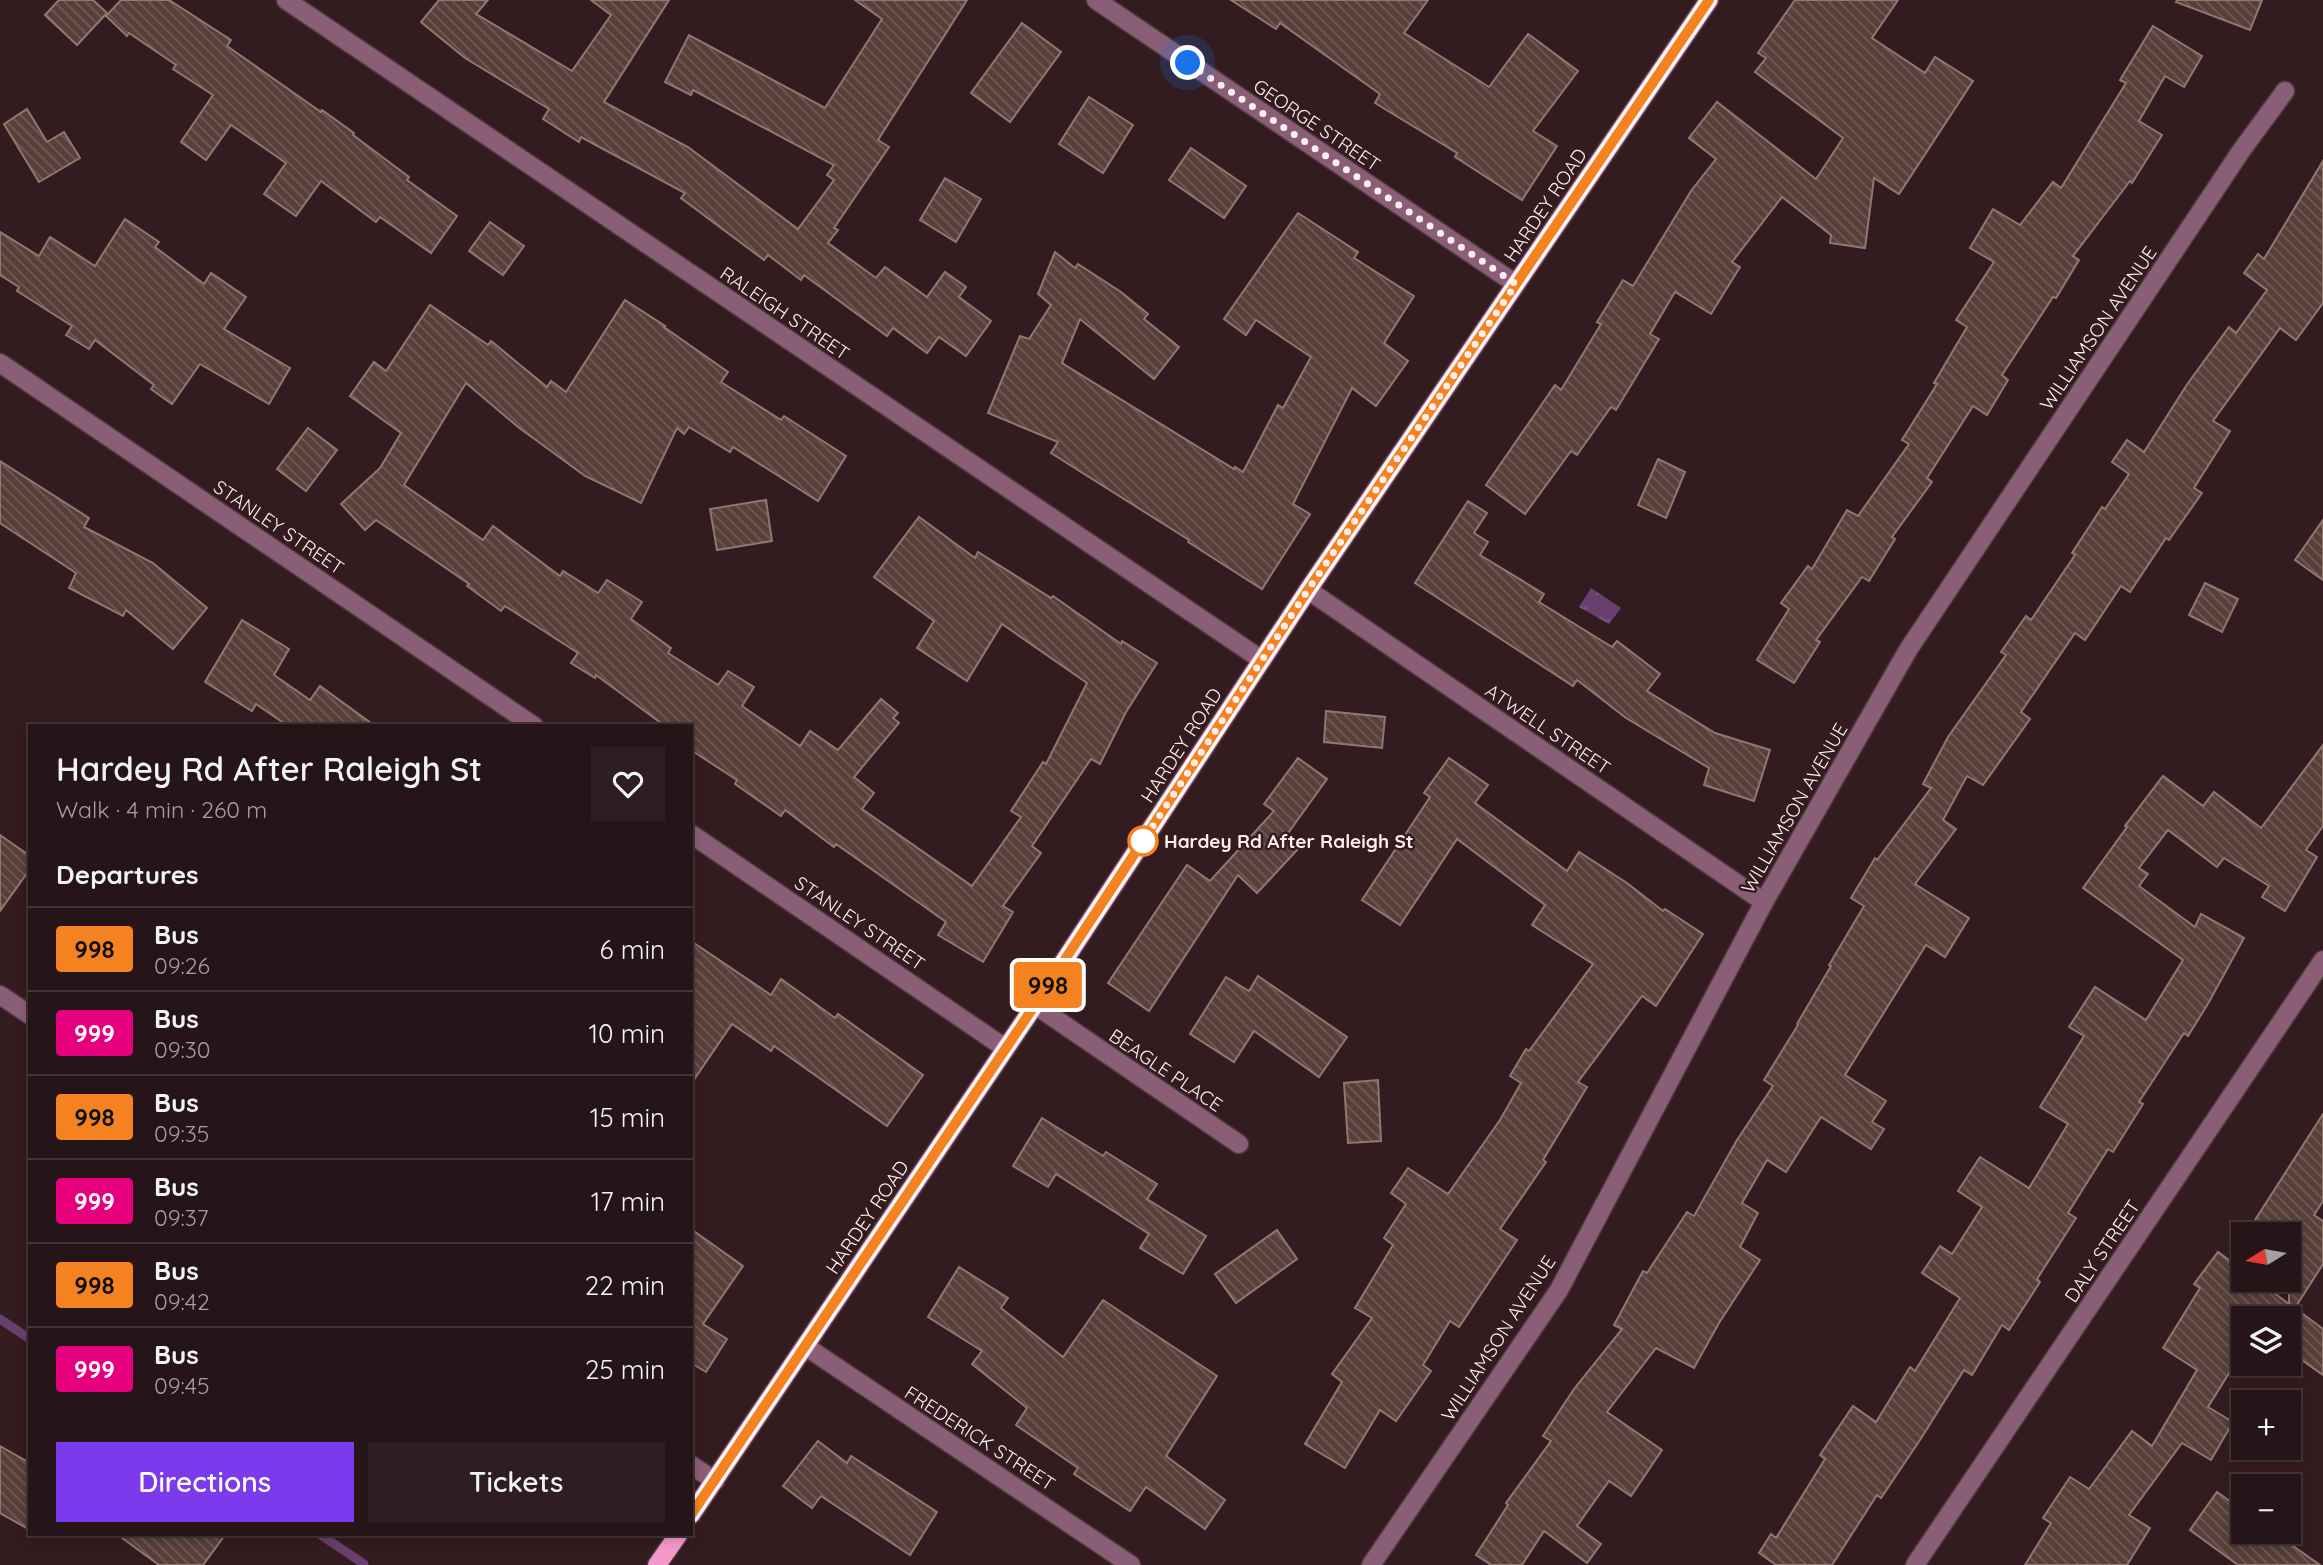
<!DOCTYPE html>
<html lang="en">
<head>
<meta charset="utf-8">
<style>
	:root { --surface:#261518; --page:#2e1e21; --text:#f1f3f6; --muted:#a49fa2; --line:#423437; --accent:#7c3aed }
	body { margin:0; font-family:Quicksand,sans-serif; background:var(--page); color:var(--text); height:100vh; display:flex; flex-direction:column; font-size:26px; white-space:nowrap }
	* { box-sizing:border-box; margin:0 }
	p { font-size:23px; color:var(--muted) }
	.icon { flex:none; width:38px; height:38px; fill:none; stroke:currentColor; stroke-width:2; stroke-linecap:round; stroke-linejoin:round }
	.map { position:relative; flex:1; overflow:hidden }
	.sheet { position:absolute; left:28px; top:724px; width:665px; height:812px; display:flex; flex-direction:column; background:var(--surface); border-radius:0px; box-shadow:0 4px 10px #0003,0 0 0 2px var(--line) }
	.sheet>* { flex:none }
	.badge { padding:0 14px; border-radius:5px; font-size:24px; line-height:46px }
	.needle { width:46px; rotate:259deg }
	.fabs { position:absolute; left:2231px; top:1222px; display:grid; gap:14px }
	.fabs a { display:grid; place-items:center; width:70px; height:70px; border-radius:0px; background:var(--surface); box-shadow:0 4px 10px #0003,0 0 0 2px var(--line); font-size:35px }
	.you { position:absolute; width:35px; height:35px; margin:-18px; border:5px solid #fff; border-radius:50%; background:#1a73e8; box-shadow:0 0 0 10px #1a73e833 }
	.map>.badge { position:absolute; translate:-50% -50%; box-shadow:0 0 0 4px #fff }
	h2 { padding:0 28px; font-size:26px; line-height:63px }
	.round { display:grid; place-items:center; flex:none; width:74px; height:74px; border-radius:0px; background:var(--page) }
	.head { display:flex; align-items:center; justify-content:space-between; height:119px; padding:0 28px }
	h1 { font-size:33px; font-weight:600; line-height:52px }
	.primary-button { display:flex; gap:14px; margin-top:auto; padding:14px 28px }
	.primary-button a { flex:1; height:80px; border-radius:0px; background:var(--accent); color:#fff; font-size:28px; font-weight:600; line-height:80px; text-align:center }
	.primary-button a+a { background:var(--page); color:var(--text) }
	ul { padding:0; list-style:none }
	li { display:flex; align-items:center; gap:21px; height:84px; padding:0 28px; border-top:2px solid var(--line) }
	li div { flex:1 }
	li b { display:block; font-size:26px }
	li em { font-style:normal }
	li .badge { min-width:77px; font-weight:700; text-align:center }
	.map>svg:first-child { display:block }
	.water { fill:url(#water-ripples) }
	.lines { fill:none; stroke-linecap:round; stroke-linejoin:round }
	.stream { stroke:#693f6e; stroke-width:9 }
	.building { fill:url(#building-back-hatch); stroke:#927771; stroke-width:2 }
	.minor-casing { stroke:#50393d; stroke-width:21 }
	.major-casing { stroke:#50393d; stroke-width:21 }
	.minor { stroke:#8b5e77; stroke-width:18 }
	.major { stroke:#f497cb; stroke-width:18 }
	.line-casing { stroke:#fff; stroke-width:16 }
	.line { stroke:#f58220; stroke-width:10 }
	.walk { stroke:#ffeef0; stroke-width:7; stroke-dasharray:0 12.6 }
	.stop-dot { fill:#fff; stroke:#f58220; stroke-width:3.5 }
	.labels { text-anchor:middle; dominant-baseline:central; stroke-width:5; stroke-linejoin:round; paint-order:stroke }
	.street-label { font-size:19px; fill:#ffeef0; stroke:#331c20 }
	.stop-label { font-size:19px; font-weight:bold; fill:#ffeef0; stroke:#331c20; text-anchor:start }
</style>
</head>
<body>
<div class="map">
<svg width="2323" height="1565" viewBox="0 0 2323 1565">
	<defs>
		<pattern id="water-ripples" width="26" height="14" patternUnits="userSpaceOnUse" patternTransform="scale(1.75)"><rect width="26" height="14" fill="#693f6e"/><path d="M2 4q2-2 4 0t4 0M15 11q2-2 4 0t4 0" fill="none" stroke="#805b83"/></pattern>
		<pattern id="building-back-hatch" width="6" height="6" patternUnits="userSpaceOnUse" patternTransform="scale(1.75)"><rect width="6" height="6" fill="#583f3a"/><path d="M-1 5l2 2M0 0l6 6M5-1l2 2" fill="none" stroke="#715b57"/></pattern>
	</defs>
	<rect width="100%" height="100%" fill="#331c20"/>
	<path class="water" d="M 1591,588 L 1621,608 L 1609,624 L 1579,607 Z"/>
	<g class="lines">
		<g class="stream">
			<path d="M 0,1319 L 30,1339"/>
			<path d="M 321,1535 L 364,1564"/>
		</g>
	</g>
	<g class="building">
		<path d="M 59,0 L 93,0 L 107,13 L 77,45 L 45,15 Z"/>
		<path d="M 121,0 L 169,0 L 231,40 L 227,46 L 321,112 L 322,110 L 354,133 L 353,135 L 409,177 L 407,180 L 457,216 L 431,253 L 380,217 L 376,222 L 321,181 L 296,216 L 264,194 L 286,163 L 231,125 L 206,160 L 181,142 L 213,95 L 173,69 L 176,65 L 129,33 L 127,36 L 106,16 Z"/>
		<path d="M 439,0 L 488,0 L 476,14 L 572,71 L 611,15 L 591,0 L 669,0 L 604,102 L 688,147 L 798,229 L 834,180 L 827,175 L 834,165 L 693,90 L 691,95 L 665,82 L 689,35 L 825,108 L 882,19 L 855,0 L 967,0 L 878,140 L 889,147 L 834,228 L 838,230 L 828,243 L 876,278 L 885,267 L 927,297 L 945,272 L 966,287 L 959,297 L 991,321 L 966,356 L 939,337 L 927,353 L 893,328 L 887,336 L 804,275 L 801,280 L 768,255 L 764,260 L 681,198 L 685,193 L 581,137 L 579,142 L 543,119 L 549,109 L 465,58 L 421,22 Z"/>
		<path d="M 1231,0 L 1428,0 L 1404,33 L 1489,87 L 1528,34 L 1578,71 L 1533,131 L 1557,146 L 1522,200 L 1455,157 L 1457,153 L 1375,103 L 1380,94 L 1280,23 L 1276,29 Z"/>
		<path d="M 1795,0 L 1898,0 L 1872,38 L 1925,73 L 1935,57 L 1973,81 L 1899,194 L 1874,178 L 1865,248 L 1830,243 L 1831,235 L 1782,197 L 1732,262 L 1740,267 L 1711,314 L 1675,292 L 1650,334 L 1659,339 L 1616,410 L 1611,407 L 1577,455 L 1571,451 L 1525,514 L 1486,485 L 1555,385 L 1561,390 L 1601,324 L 1597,322 L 1623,280 L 1633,286 L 1691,191 L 1716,159 L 1689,138 L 1717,102 L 1816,179 L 1843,138 L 1755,72 L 1766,58 L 1758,53 Z"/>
		<path d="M 2177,0 L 2262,0 L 2250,30 L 2176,2 Z"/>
		<path d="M 1022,23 L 1061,52 L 1010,122 L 971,93 Z"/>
		<path d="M 2153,26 L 2202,56 L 2184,87 L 2165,76 L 2139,121 L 2162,135 L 2132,183 L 2130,181 L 2073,256 L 2079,260 L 2056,298 L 2053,297 L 2002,375 L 2008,380 L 1987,415 L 1973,406 L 1927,478 L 1932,482 L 1892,537 L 1895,539 L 1869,581 L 1862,577 L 1816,640 L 1820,642 L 1794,683 L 1757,660 L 1789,609 L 1781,603 L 1808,566 L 1812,569 L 1847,510 L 1858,516 L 1909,444 L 1902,440 L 1937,384 L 1934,383 L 1967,327 L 1956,320 L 1994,262 L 1970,248 L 1993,209 L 2020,225 L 2053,182 L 2061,188 L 2126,83 L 2120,80 Z"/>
		<path d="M 1089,97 L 1133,125 L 1103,173 L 1059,144 Z"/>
		<path d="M 27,109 L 47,142 L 64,132 L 80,158 L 39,182 L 4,124 Z"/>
		<path d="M 1191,148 L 1246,186 L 1224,218 L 1169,180 Z"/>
		<path d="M 2323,161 L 2323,303 L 2296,340 L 2280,328 L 2213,421 L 2230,431 L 2194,488 L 2202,493 L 2169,540 L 2166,538 L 2130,592 L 2121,586 L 2085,640 L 2075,633 L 2021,712 L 2030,719 L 1983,785 L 1967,776 L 1943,820 L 1956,829 L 1915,884 L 1969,918 L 1945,957 L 1926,945 L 1845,1075 L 1886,1101 L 1872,1122 L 1884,1129 L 1871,1149 L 1821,1117 L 1786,1172 L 1767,1160 L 1742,1203 L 1758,1213 L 1740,1247 L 1760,1260 L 1719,1323 L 1694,1368 L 1656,1348 L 1607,1412 L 1662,1450 L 1631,1496 L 1609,1481 L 1577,1526 L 1601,1544 L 1587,1563 L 1544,1531 L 1522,1565 L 1491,1565 L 1476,1555 L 1508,1505 L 1506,1503 L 1551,1441 L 1543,1436 L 1574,1389 L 1622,1329 L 1614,1325 L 1643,1271 L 1647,1273 L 1687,1212 L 1694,1216 L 1737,1140 L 1773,1086 L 1764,1080 L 1798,1025 L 1797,1024 L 1831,966 L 1829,965 L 1864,906 L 1851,898 L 1875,858 L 1877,860 L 1931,788 L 1923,784 L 1948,737 L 2006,655 L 2001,652 L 2026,616 L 2031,620 L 2075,555 L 2072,553 L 2102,507 L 2105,509 L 2129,474 L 2112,462 L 2127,440 L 2144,452 L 2188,383 L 2229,327 L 2236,333 L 2267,290 L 2244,273 L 2258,254 L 2264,259 Z"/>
		<path d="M 945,178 L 981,199 L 956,242 L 920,220 Z"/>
		<path d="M 1298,213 L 1358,252 L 1354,258 L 1414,296 L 1384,343 L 1408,361 L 1376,406 L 1352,388 L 1293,504 L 1310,514 L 1262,589 L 1188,542 L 1189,540 L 1051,453 L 1058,442 L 988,413 L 1020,336 L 1029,339 L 1051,305 L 1038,294 L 1055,252 L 1075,268 L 1078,264 L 1121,292 L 1148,314 L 1144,319 L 1179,347 L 1154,379 L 1080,319 L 1062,363 L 1234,469 L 1235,467 L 1243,472 L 1278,405 L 1283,408 L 1311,357 L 1256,320 L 1246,335 L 1224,319 Z"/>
		<path d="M 125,219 L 159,242 L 155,247 L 204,284 L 211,273 L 246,297 L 224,329 L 290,368 L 269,404 L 200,364 L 172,404 L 151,389 L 154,385 L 95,340 L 89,349 L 66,335 L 72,326 L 17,291 L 19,287 L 0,275 L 0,232 L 39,256 L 50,237 L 95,266 Z"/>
		<path d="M 490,222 L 524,246 L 503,275 L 469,251 Z"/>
		<path d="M 625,300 L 665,326 L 664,327 L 728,372 L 721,382 L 781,420 L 784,416 L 846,456 L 818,501 L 733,447 L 730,452 L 689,427 L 684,434 L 677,428 L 641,503 L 585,476 L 518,427 L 466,383 L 404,485 L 483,540 L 493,526 L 560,576 L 563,571 L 598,593 L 607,580 L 642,602 L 631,619 L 671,648 L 668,653 L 718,685 L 728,671 L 754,687 L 742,706 L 800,746 L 810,731 L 838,750 L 881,699 L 898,713 L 893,718 L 899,723 L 854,777 L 874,793 L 862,809 L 972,886 L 1021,817 L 1011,811 L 1043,762 L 1046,764 L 1087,683 L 1002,624 L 967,681 L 917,648 L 934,621 L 874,577 L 919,517 L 975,558 L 978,552 L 1051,598 L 1053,596 L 1121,644 L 1122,641 L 1157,663 L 1126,712 L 1100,764 L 1091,759 L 1032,846 L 1041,853 L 1003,906 L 1013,912 L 983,962 L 938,935 L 946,922 L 836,844 L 834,847 L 785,810 L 781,816 L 735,784 L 737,780 L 691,750 L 691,726 L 665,726 L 596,675 L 595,678 L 571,663 L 578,653 L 505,606 L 501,611 L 467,586 L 469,584 L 376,520 L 365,530 L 341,504 L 380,468 L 401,433 L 350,396 L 374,362 L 386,371 L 430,305 L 488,345 L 491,341 L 547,387 L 551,381 L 566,392 Z"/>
		<path d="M 308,428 L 337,450 L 306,491 L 277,469 Z"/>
		<path d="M 1658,459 L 1685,472 L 1666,518 L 1638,505 Z"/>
		<path d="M 0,461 L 89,518 L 84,527 L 153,563 L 207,608 L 173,649 L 126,610 L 123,616 L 69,588 L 76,573 L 0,523 Z"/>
		<path d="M 766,500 L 772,541 L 717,550 L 710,509 Z"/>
		<path d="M 1468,501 L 1487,513 L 1474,533 L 1488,542 L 1480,555 L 1544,594 L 1539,602 L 1612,647 L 1617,641 L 1660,674 L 1647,691 L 1715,733 L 1770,750 L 1754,801 L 1704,785 L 1709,768 L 1626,718 L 1577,680 L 1573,686 L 1415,583 Z"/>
		<path d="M 2323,520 L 2323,580 L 2295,560 Z"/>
		<path d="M 2205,583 L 2238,599 L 2222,632 L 2189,615 Z"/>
		<path d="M 242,620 L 289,649 L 274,675 L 310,700 L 320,686 L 375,726 L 288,726 L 256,704 L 252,711 L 205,682 Z"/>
		<path d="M 1326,711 L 1385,717 L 1382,748 L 1324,742 Z"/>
		<path d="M 2323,745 L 2323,826 L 2306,850 L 2317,857 L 2285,911 L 2262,897 L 2269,886 L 2224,858 L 2217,867 L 2168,830 L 2139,868 L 2148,874 L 2139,886 L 2195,927 L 2201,914 L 2244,938 L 2209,1002 L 2188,1036 L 2184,1033 L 2139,1102 L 2143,1104 L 2113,1152 L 2108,1149 L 2068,1213 L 2076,1218 L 2037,1279 L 2040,1282 L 2009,1330 L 2002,1325 L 1972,1375 L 1964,1370 L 1920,1440 L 1881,1498 L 1877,1495 L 1832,1565 L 1776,1565 L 1759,1553 L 1771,1534 L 1776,1538 L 1825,1459 L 1820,1455 L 1853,1406 L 1876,1422 L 1910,1367 L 1915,1371 L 1960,1298 L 1922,1273 L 1940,1246 L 1952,1254 L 1982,1207 L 1958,1191 L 1980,1157 L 2029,1188 L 2068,1124 L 2040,1107 L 2084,1036 L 2069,1027 L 2095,987 L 2146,1020 L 2183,960 L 2083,888 L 2127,827 L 2125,826 L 2163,776 L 2203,806 L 2214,792 L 2261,828 Z"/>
		<path d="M 1298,758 L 1327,779 L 1286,836 L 1299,848 L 1257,893 L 1238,875 L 1149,1011 L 1108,983 L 1187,865 L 1210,881 L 1274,811 L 1264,804 Z"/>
		<path d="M 1449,758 L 1488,785 L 1475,803 L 1567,871 L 1579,852 L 1627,883 L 1663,911 L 1665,909 L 1703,934 L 1656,1006 L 1642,996 L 1578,1082 L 1587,1087 L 1543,1160 L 1546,1162 L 1500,1229 L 1517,1240 L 1459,1327 L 1450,1321 L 1423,1365 L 1431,1371 L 1396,1421 L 1380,1410 L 1345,1468 L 1305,1444 L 1342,1382 L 1332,1374 L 1372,1318 L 1355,1308 L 1393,1245 L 1384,1238 L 1406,1204 L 1391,1193 L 1408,1168 L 1448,1194 L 1500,1120 L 1521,1083 L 1510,1076 L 1526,1049 L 1529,1051 L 1593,964 L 1532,925 L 1545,905 L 1457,839 L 1400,925 L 1362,900 L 1430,797 L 1424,793 Z"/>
		<path d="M 0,835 L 30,856 L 30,869 L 0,911 Z"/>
		<path d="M 691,941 L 771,995 L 781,979 L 835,1018 L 838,1014 L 923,1075 L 887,1126 L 774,1046 L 771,1051 L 732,1024 L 691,1084 Z"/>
		<path d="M 1258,976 L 1347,1037 L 1319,1077 L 1254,1031 L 1234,1062 L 1190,1034 L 1226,977 L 1249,991 Z"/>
		<path d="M 1378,1080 L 1381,1141 L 1348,1143 L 1344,1083 Z"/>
		<path d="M 2323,1114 L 2323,1201 L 2314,1215 L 2323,1221 L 2323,1264 L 2295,1308 L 2323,1329 L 2323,1375 L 2289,1351 L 2289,1318 L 2244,1318 L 2244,1349 L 2208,1407 L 2233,1422 L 2211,1460 L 2182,1443 L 2129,1515 L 2150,1528 L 2127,1565 L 2025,1565 L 2051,1523 L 2043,1518 L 2070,1477 L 2089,1489 L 2132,1431 L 2152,1446 L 2197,1370 L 2163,1348 L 2200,1288 L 2194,1284 L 2218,1252 L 2244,1271 L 2244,1279 L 2255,1279 L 2289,1304 L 2289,1234 L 2246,1234 Z"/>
		<path d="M 1042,1118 L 1103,1156 L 1106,1152 L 1157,1184 L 1147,1199 L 1206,1236 L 1183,1274 L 1140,1248 L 1149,1234 L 1056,1174 L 1048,1187 L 1013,1166 Z"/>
		<path d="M 691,1229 L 743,1266 L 703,1324 L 727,1339 L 706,1372 L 691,1363 Z"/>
		<path d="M 1277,1230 L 1297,1259 L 1236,1303 L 1215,1274 Z"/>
		<path d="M 959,1267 L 1008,1298 L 1001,1308 L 1063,1357 L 1103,1300 L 1217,1376 L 1166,1456 L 1225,1500 L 1205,1529 L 1146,1487 L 1130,1511 L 1074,1474 L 1078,1468 L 1016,1425 L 1027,1408 L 972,1364 L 982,1351 L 928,1317 Z"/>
		<path d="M 818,1441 L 847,1463 L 851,1456 L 937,1512 L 910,1555 L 821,1496 L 812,1508 L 783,1486 Z"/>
		<path d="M 0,1446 L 30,1463 L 30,1530 L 0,1513 Z"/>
		<path d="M 2217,1492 L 2244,1511 L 2244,1531 L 2272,1531 L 2320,1565 L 2238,1565 L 2190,1530 Z"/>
		<path d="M 118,1535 L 225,1535 L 203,1565 L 159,1565 Z"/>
	</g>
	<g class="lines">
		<g class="minor-casing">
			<g id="minor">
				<path d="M 286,0 L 1262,660"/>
				<path d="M 1096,0 L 1516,284"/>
				<path d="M 0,363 L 534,726"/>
				<path d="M 1308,590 L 1764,902"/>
				<path d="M 691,834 L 1005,1048"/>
				<path d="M 0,995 L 30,1015"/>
				<path d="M 1035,1005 L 1239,1144"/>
				<path d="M 805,1346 L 1131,1565"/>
				<path d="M 691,1465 L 715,1481"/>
				<path d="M 1371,1565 L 1559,1290 L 1764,902 L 1908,650 L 2241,151 L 2285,91"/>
				<path d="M 1915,1565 L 2323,960"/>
			</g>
		</g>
		<g class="major-casing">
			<g id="major">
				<path d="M 691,1515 L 1035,1005 L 1308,590 L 1709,0"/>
				<path d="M 657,1565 L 678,1535"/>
			</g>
		</g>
		<use href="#minor" class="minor"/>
		<use href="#major" class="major"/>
	</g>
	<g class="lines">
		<g class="line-casing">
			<path id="line" d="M 691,1515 L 1035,1005 L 1308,590 L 1709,0"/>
		</g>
		<use href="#line" class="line"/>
		<path class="walk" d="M 1143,841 L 1141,844 L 1308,590 L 1516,284 L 1188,63"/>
	</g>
	<circle class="stop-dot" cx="1143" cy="841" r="14"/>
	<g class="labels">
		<g class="street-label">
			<text transform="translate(1317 125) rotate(34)">GEORGE STREET</text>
			<text transform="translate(1545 205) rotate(-56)">HARDEY ROAD</text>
			<text transform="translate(785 313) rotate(34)">RALEIGH STREET</text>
			<text transform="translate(2098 328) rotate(-56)">WILLIAMSON AVENUE</text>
			<text transform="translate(279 527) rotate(34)">STANLEY STREET</text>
			<text transform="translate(1548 729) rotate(34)">ATWELL STREET</text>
			<text transform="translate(1181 745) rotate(-57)">HARDEY ROAD</text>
			<text transform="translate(1794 808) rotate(-60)">WILLIAMSON AVENUE</text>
			<text transform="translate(860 923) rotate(34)">STANLEY STREET</text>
			<text transform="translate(1166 1070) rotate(34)">BEAGLE PLACE</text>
			<text transform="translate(867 1217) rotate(-56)">HARDEY ROAD</text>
			<text transform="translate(2102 1251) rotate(-56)">DALY STREET</text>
			<text transform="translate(1498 1338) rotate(-57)">WILLIAMSON AVENUE</text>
			<text transform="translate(980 1438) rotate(33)">FREDERICK STREET</text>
		</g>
		<g class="stop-label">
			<text x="1164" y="841">Hardey Rd After Raleigh St</text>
		</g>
	</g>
</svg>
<div class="fabs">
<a><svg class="needle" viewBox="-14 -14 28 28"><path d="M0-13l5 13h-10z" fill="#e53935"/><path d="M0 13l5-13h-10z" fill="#a49fa2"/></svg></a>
<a><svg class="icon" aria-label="layers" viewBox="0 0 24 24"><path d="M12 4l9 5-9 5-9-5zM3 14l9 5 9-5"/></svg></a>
<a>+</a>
<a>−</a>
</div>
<div class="you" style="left:1188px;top:63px"></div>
<b class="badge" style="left:1048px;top:985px;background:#f58220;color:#111">998</b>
<section class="sheet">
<div class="head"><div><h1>Hardey Rd After Raleigh St</h1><p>Walk · 4 min · 260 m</p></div><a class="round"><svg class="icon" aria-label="heart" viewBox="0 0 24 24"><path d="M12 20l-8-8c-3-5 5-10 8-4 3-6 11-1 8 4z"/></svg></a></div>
<h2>Departures</h2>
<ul>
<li><span class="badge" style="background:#f58220;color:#111">998</span><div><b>Bus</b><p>09:26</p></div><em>6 min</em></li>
<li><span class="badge" style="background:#e6007e;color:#fff">999</span><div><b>Bus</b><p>09:30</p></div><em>10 min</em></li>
<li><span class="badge" style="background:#f58220;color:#111">998</span><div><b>Bus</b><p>09:35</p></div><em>15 min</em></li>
<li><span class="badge" style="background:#e6007e;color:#fff">999</span><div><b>Bus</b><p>09:37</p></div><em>17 min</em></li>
<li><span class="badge" style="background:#f58220;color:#111">998</span><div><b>Bus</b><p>09:42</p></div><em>22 min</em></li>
<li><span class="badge" style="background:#e6007e;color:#fff">999</span><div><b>Bus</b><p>09:45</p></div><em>25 min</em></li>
</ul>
<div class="primary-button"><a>Directions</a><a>Tickets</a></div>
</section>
</div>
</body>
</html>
